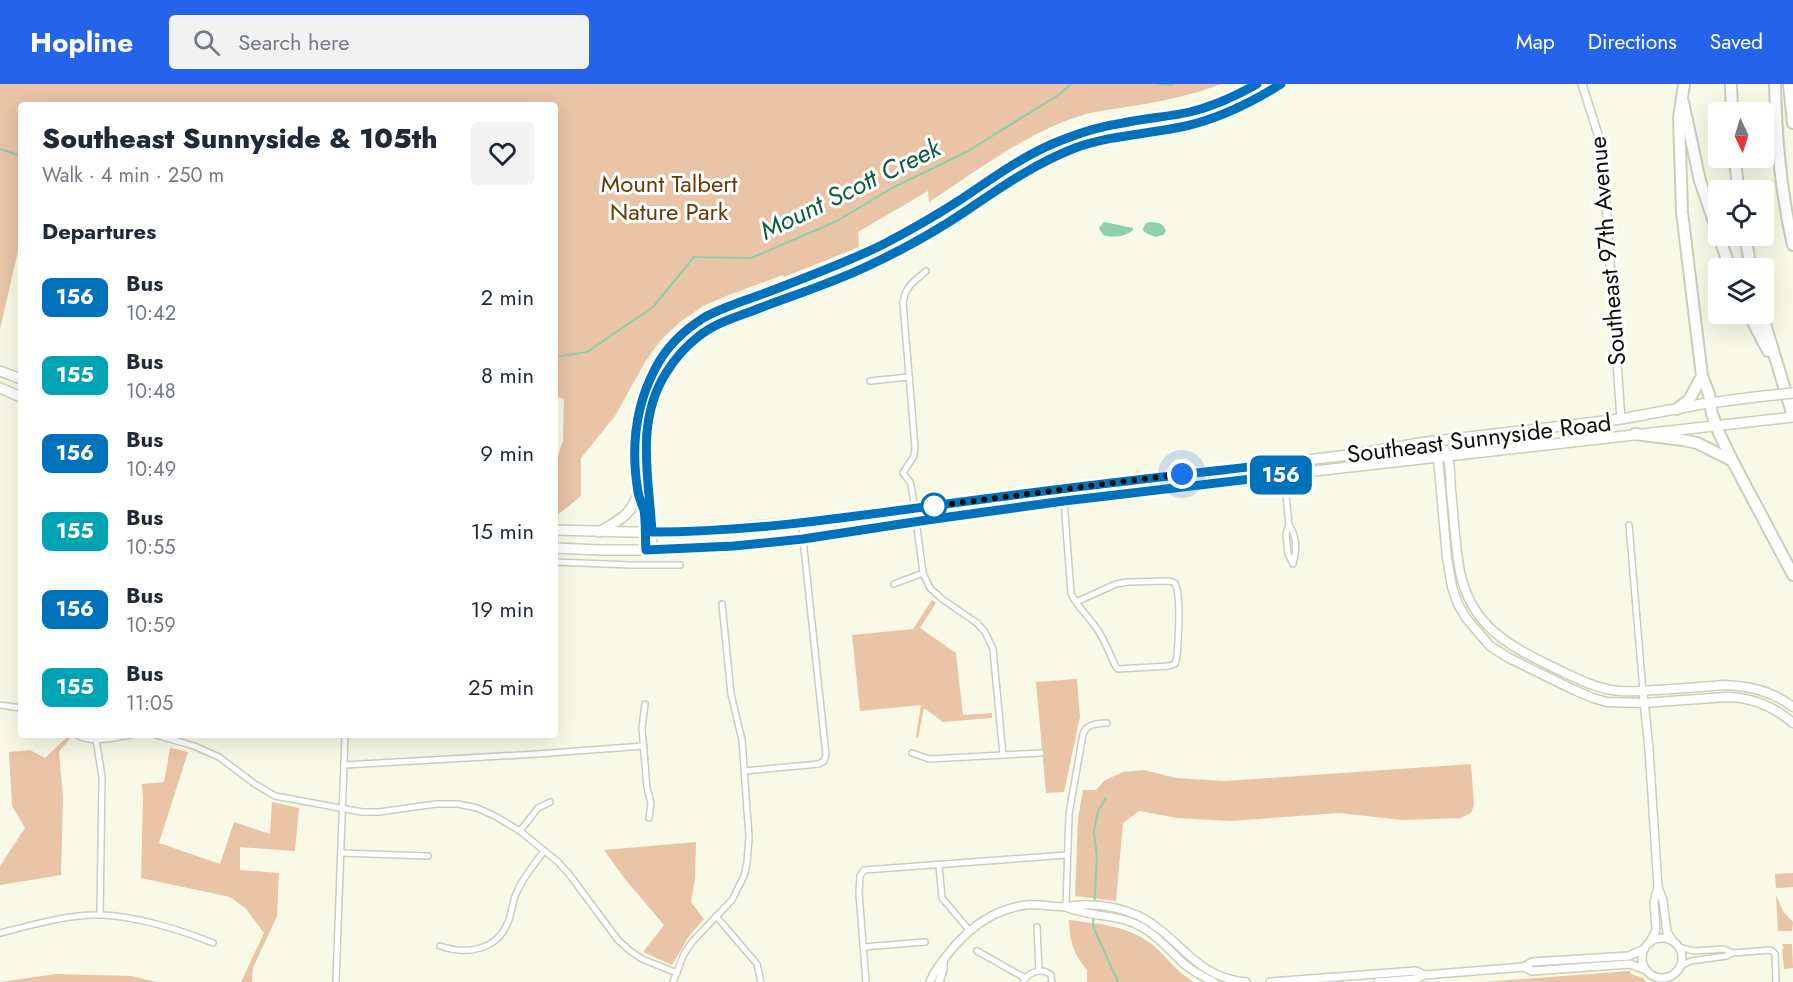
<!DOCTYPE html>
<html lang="en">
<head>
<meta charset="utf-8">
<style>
	:root { --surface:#fff; --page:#f2f2f3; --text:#1f2937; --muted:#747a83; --accent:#2563eb }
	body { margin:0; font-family:Jost,sans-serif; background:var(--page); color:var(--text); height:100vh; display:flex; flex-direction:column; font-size:22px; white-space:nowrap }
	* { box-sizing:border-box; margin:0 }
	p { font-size:20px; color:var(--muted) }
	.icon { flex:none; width:33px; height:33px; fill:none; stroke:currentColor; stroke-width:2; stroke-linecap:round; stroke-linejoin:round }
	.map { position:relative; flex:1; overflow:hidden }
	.panel { position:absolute; left:18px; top:18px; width:540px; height:636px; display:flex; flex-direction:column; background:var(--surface); border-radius:6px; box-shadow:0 6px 24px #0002 }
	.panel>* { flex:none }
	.badge { padding:0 12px; border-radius:9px; font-size:21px; line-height:39px }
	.needle { width:39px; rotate:176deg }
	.buttons { position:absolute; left:1708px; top:18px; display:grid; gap:12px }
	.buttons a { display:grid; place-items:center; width:66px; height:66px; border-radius:6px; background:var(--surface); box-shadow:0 6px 24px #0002; font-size:30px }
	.you { position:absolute; width:30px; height:30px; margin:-15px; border:4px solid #fff; border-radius:50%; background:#1a73e8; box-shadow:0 0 0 9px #1a73e833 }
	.map>.badge { position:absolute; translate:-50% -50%; box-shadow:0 0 0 3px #fff }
	h2 { padding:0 24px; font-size:22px; line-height:54px }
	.round { display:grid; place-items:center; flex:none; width:63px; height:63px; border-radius:6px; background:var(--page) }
	.headline { display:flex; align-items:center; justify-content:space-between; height:102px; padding:0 24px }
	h1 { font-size:28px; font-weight:800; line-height:45px }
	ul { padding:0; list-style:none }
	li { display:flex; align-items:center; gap:18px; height:78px; padding:0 24px }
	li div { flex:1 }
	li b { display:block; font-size:22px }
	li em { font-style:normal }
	li .badge { min-width:66px; font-weight:700; text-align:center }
	header { display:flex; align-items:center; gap:36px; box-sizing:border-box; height:84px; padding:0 30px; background:var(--accent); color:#fff }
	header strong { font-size:28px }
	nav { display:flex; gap:33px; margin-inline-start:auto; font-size:21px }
	.search { width:420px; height:54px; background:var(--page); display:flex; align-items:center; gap:15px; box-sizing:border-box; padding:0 21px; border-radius:6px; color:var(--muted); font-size:22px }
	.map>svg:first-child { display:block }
	.green { fill:#e9c4a6 }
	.water { fill:#8ed0ac }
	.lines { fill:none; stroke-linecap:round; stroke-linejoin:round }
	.stream { stroke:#8ed0ac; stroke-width:2 }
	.minor-casing { stroke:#cccebc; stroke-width:8 }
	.tertiary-casing { stroke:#cccebc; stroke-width:10 }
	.secondary-casing { stroke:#cccebc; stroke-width:11 }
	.primary-casing { stroke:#cccebc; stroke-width:12 }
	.motorway-casing { stroke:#cccebc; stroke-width:14 }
	.minor { stroke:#fff; stroke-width:5 }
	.tertiary { stroke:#fff; stroke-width:7 }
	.secondary { stroke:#fff; stroke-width:8 }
	.primary { stroke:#fff; stroke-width:9 }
	.motorway { stroke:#fff; stroke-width:10 }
	.primary-bridge-casing { stroke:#cccebc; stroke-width:12; stroke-linecap:butt }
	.primary-bridge { stroke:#fff; stroke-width:9 }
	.line-casing { stroke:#fff; stroke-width:14 }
	.line { stroke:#0072bc; stroke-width:9 }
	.walk { stroke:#10100a; stroke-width:6; stroke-dasharray:0 10.8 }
	.stop-dot { fill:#fff; stroke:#0072bc; stroke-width:3 }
	.labels { text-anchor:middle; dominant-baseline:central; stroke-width:6; stroke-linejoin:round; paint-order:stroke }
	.park-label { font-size:24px; fill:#6b3a03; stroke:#fff }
	.street-label { font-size:24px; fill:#10100a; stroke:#fff }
	.water-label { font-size:26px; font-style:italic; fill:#0c5e3d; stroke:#fff }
</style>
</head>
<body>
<header>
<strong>Hopline</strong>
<div class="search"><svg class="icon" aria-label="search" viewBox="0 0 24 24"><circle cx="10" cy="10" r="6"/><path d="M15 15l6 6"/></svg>Search here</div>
<nav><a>Map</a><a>Directions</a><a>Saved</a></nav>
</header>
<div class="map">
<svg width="1793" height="898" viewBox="0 0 1793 898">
	<rect width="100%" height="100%" fill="#f8f9e6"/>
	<g class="green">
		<path d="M 0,0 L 1221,0 C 1192,11 1163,17 1133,22 C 1117,25 1099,26 1083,31 C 1029,47 977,87 929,118 L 928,107 L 858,148 L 859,163 L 784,193 L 783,191 L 726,212 L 703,222 L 680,238 L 660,257 L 645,278 L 615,332 L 581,374 L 581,412 L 555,433 L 555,379 L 563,357 L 564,315 L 555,312 L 555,21 L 21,21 L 21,154 L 0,245 Z"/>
		<path d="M 932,516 L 936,519 L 920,544 L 956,569 L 963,631 L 992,629 L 992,634 L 943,638 L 924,624 L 918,654 L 916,653 L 921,621 L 860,627 L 852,551 L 913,545 Z"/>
		<path d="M 1077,595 L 1080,633 L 1064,708 L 1046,709 L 1036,598 Z"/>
		<path d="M 67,653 L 70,655 L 59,667 L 63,714 L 61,791 L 0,801 L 0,782 L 25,744 L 12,722 L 9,668 L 30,666 L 45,674 Z"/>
		<path d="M 170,664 L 188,668 L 159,759 L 220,780 L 234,738 L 270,750 L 272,718 L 299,724 L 295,767 L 240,763 L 240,786 L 279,789 L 277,832 L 253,884 L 252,898 L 241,898 L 264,849 L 246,825 L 230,813 L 141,794 L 143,715 L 142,700 L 164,698 Z"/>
		<path d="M 1471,680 L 1474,721 L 1471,729 L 1461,734 L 1403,736 L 1339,729 L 1231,737 L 1177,734 L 1139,727 L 1123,739 L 1116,817 L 1075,812 L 1078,735 L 1083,706 L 1096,706 L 1105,696 L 1123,688 L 1144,686 L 1176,694 L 1225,697 Z"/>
		<path d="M 696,758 L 695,794 L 691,818 L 704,835 L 689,852 L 672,881 L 643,868 L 664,841 L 625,795 L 604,766 Z"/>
		<path d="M 1793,789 L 1793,803 L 1776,804 L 1775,790 Z"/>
		<path d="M 1776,811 L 1784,829 L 1793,838 L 1792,847 L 1778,847 Z"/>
		<path d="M 1069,836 C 1100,840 1132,842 1156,864 C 1169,876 1178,889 1194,898 L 1087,898 L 1087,886 C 1073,869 1070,859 1069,836 Z"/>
		<path d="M 1782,860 L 1792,860 L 1793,884 L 1784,885 L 1782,865 L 1784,865 Z"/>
		<path d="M 1630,887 L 1631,890 L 1643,894 L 1646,898 L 1483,898 Z"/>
		<path d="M 56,890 L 131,892 L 157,898 L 0,898 Z"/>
	</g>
	<g class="water">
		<path d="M 1104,138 L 1133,144 L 1133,146 C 1125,153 1113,154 1103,151 L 1099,144 Z"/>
		<path d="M 1149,138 C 1158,139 1163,138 1166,147 L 1163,151 L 1155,153 L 1144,148 L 1143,145 L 1145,140 Z"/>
	</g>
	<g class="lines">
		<g class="stream">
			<path d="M 1159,0 L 1171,1 L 1173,0"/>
			<path d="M 0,65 L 21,72"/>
			<path d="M 555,273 L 587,268 L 653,223 L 694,173 L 751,174 L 835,138 L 894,103 L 968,67 L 1060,10 L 1071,0"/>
			<path d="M 1106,714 L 1098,727 L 1094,748 L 1097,773 L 1093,842 L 1118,898"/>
		</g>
		<g class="minor-casing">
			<g id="minor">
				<path d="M 926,187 C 914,198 905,202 903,219 L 915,363 L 914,372 L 903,389 L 910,398 L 912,406 L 923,489 L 930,504 L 942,515 L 977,539 L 985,548 L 993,565 L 1003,671"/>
				<path d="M 870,297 L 909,293"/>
				<path d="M 1284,391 L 1289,441 L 1286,450 L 1288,470 L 1293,480"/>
				<path d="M 1064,417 L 1071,509 C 1077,524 1091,534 1099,548 C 1106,559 1110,571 1116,583 L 1118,585 L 1169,582 L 1175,580 L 1177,573 C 1178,556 1182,513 1175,499 L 1169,497 L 1128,498 L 1116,500 L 1076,518"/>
				<path d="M 1289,441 C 1297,453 1297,466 1293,479"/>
				<path d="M 1629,441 L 1643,607"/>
				<path d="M 555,478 L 631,481 L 680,481"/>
				<path d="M 894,500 L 923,489"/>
				<path d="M 645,620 L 642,644 L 647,704 L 651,719 L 649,734"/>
				<path d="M 0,621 L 21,624"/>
				<path d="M 77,651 C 92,660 113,654 130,651"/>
				<path d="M 156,651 L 194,662 L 219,673 L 255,700 L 275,712 L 362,728 L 379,728 L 436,720 L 458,720 L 477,724 L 495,732 L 520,747 L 558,778 L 569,790 L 618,856 L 629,866 L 642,875 L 677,889"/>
				<path d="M 96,655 L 102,693 L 100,831"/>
				<path d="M 912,669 L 929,675 L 1041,669"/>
				<path d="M 344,681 L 537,670 L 644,662"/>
				<path d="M 744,687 L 809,681 L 819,680 L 824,677 L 826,671 L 803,455"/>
				<path d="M 520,747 L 538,724 L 550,718"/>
				<path d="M 341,769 L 428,772"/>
				<path d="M 939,781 L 942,814 L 969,846"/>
				<path d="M 1066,823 L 1069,730 L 1083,650 C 1088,639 1096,640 1107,639"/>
				<path d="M 716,832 L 757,880 L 761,898"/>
				<path d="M 1037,843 L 1039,887"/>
				<path d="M 0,849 C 32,841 68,830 101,831 C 136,832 181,846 213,859"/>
				<path d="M 440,862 C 466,871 497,867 508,838 C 512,829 512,819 516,810 C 522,794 534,781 544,767"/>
				<path d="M 863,863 L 925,858"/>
				<path d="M 1679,863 L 1694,867 L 1724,865 L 1732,869"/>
				<path d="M 977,867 L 1025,894"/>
				<path d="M 1680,882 L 1691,877 L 1726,872 L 1732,869 L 1771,866 L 1775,870 L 1776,898"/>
				<path d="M 336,898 L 345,651"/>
				<path d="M 673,898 L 684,870 L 692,858 L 732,816 L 744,792 L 747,779 L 749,753 L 742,656 L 731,610 L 722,520"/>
				<path d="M 866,898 L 859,809 L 860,792 L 864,786 L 1067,771"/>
				<path d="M 1023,898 C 1028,888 1042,883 1051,891 L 1052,898"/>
			</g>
		</g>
		<g class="tertiary-casing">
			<g id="tertiary">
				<path d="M 1582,0 L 1601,60 L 1603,78 L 1621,335"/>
				<path d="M 1643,607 L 1649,665 L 1658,803 L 1663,817 L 1667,848 L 1673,857"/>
				<path d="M 1066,823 C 1091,834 1119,829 1143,844 C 1159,853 1169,866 1182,878 C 1191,887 1202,892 1214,898"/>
				<circle cx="1662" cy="874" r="20"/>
				<path d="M 1650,858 L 1656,846 L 1654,818 L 1658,803"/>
				<path d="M 1524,883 L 1532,887 L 1630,880 L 1646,886"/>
				<path d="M 930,898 C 935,885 937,885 944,875 C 965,847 990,826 1026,821 C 1040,820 1053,823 1067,823 C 1071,822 1076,821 1080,821 C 1099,820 1121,824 1139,832 C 1181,853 1193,893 1246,898"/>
				<path d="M 939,898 L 943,886 L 943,877"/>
				<path d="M 1270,898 L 1416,887 L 1424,891"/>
				<path d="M 1378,898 L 1416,895 L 1424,891 L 1524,883 L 1532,878 L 1629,872 L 1644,865"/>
			</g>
		</g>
		<g class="secondary-casing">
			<g id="secondary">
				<path d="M 1441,357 L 1438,373 L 1447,474 L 1452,503 L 1458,520 L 1466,534 L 1490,562 L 1509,574 L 1572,605 L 1593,614 L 1607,618 L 1644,619 L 1726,613 C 1752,613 1773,622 1793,639"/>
				<path d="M 1445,366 C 1451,378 1450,394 1451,407 C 1454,434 1455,461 1460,488 C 1472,545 1512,563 1559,586 C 1578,595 1597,605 1619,607 C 1631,608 1643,607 1655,606 C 1678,605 1701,603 1724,601 C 1750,602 1772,607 1793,623"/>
				<path d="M 653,466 C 649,408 632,342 666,289 C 674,275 686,262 699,252 C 718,237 743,230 765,222 C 800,209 836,197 870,181 C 904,165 938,146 969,125 C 1003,102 1036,78 1075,64 C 1111,51 1149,50 1186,42 C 1220,34 1251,19 1281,0"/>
				<path d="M 646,467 C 645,453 646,439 643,426 C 642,420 639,414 638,408 C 631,366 635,323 655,285 C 666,263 684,246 705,233 C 725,222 747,216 768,208 C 807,193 845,179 882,161 C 909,147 935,132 960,116 C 993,94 1025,70 1062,56 C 1082,49 1102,42 1123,38 C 1145,34 1168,33 1190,28 C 1214,22 1236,12 1257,0"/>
			</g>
		</g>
		<g class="primary-casing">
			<g id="primary">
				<path d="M 0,287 L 21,295"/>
				<path d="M 0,304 L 21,313"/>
				<path d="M 555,446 L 631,448 L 689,448 L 836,435 L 1061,405 L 1349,371 L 1426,358 L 1621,335 L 1702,320 L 1755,313"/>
				<path d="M 599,448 C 619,436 631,432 638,409"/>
				<path d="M 803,455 L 804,449 L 825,444 L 836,435"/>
				<path d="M 555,464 L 600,466 L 666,466 L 734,462 L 803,455 L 927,436 L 1155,405 L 1793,333"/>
			</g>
		</g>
		<g class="motorway-casing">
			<g id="motorway">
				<path d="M 1684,0 L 1679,34 L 1682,128 L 1702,292 L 1709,310 L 1712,330 L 1719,349 L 1732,376 L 1793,491"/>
				<path d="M 1731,0 L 1732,28"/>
				<path d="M 1775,0 C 1776,54 1781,109 1793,161"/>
				<path d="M 1789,0 L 1793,39"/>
				<path d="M 1683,18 L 1700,97 L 1730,184"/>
				<path d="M 1735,74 L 1738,106"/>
				<path d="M 1745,152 L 1751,184"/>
				<path d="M 1749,230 L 1768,267"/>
				<path d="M 1762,230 L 1793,332"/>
				<path d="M 1677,325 L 1689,316 L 1702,292"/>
				<path d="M 1635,350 L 1683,356 L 1697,359 L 1731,376"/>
			</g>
		</g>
		<use href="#minor" class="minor"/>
		<use href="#tertiary" class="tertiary"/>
		<use href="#secondary" class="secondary"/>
		<use href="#primary" class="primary"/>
		<use href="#motorway" class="motorway"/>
		<g class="primary-bridge-casing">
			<path id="primary-bridge" d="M 1755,313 L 1793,309"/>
		</g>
		<use href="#primary-bridge" class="primary-bridge"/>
	</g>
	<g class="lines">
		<g class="line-casing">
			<path id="line" d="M 1257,0 C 1236,12 1214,22 1190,28 C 1168,33 1145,34 1123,39 C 1102,42 1082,48 1062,56 C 1025,70 993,94 960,116 C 935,132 909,147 882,161 C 845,179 807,193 768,208 C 747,216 725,222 705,233 C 684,246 666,263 655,285 C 635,323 631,366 638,408 C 639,414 642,420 644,426 C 646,439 645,453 646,466 L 734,462 L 803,455 L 927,436 L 1064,417 L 1284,391 L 1282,379 C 1180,391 1078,402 976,416 C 869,430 761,448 652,448 C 649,394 635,338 666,289 C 674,276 686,262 699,252 C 716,238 740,232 760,224 C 797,210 835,198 870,181 C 904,165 938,146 969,125 C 1003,102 1036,79 1075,64 C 1111,51 1149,50 1186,42 C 1220,34 1251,19 1281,0"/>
		</g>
		<use href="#line" class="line"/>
		<path class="walk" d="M 934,422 L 927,423 L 1182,390"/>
	</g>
	<circle class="stop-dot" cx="934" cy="422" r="12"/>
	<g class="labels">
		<g class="park-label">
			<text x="669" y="99">Mount Talbert<tspan x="669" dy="28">Nature Park</tspan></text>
		</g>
		<g class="street-label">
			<text transform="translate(1607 167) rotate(-95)">Southeast 97th Avenue</text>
			<text transform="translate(1479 354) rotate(-7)">Southeast Sunnyside Road</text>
		</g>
		<g class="water-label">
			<text transform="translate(850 105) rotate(-26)">Mount Scott Creek</text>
		</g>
	</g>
</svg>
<div class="buttons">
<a><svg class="needle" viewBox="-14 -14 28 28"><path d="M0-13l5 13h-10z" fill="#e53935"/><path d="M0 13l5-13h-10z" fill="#747a83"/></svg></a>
<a><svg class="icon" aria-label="locate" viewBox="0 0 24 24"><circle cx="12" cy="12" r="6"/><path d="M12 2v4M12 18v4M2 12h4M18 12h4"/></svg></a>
<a><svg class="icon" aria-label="layers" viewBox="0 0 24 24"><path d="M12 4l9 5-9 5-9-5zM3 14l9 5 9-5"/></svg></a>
</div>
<div class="you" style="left:1182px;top:390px"></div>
<b class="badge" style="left:1281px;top:391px;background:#0072bc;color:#fff">156</b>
<section class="panel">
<div class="headline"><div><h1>Southeast Sunnyside &amp; 105th</h1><p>Walk · 4 min · 250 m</p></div><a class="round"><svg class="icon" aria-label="heart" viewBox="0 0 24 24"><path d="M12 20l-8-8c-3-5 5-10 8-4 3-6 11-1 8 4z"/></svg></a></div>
<h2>Departures</h2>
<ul>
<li><span class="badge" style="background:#0072bc;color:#fff">156</span><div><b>Bus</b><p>10:42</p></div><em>2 min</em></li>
<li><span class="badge" style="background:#00a3b4;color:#fff">155</span><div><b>Bus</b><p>10:48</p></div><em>8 min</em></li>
<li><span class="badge" style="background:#0072bc;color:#fff">156</span><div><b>Bus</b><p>10:49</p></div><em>9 min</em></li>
<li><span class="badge" style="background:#00a3b4;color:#fff">155</span><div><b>Bus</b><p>10:55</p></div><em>15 min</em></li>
<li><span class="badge" style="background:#0072bc;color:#fff">156</span><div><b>Bus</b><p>10:59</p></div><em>19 min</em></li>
<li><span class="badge" style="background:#00a3b4;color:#fff">155</span><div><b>Bus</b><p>11:05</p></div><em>25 min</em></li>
</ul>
</section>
</div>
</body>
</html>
